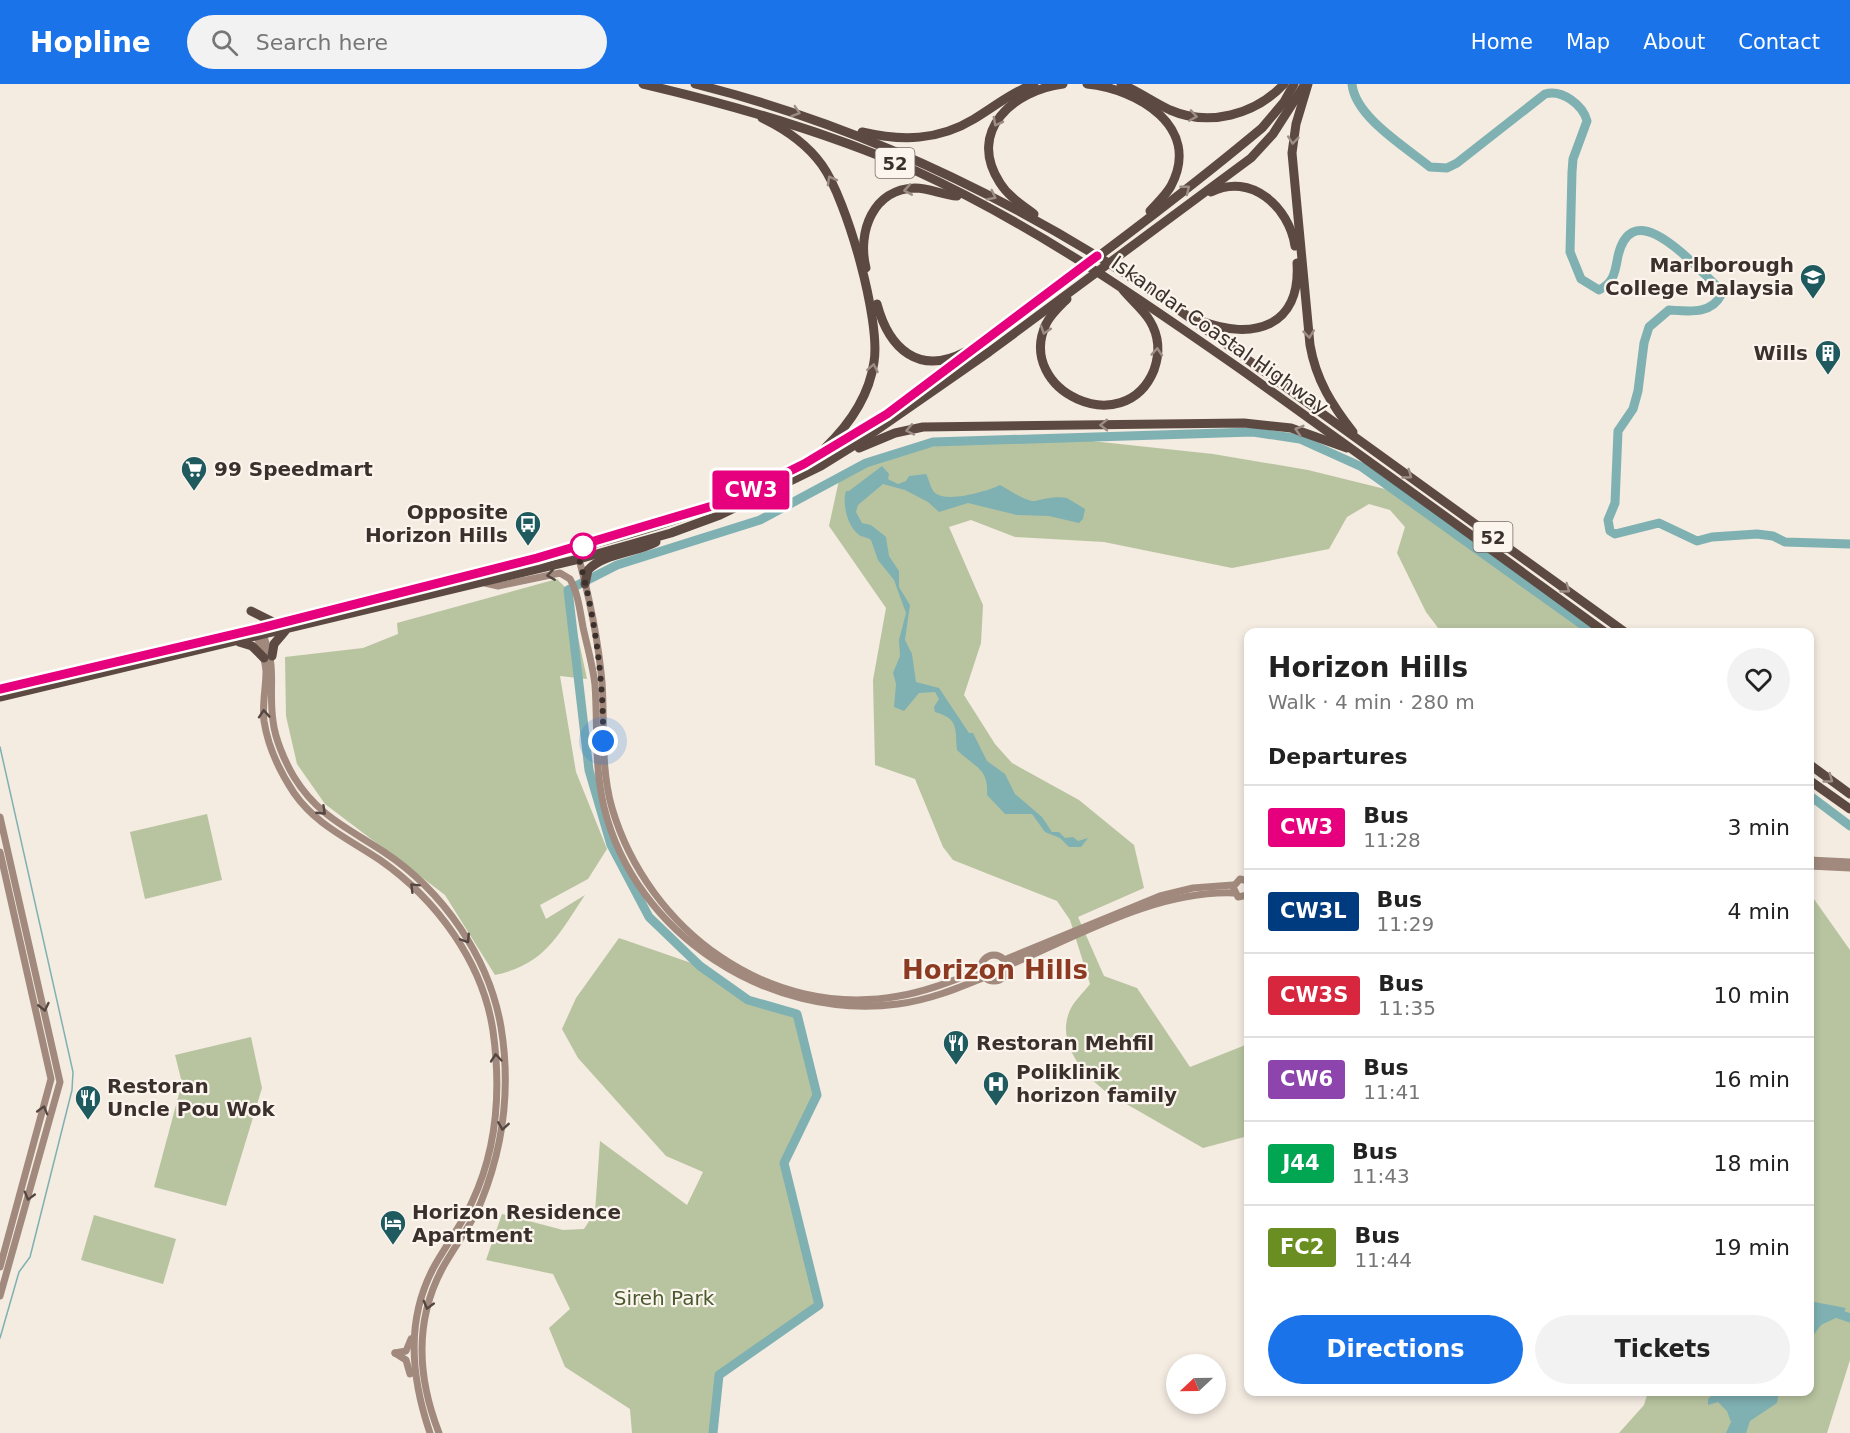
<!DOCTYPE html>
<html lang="en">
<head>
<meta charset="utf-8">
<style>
	:root { --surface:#fff; --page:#f2f2f2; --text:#222; --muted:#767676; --line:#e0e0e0; --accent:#1a73e8 }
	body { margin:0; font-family:"DejaVu Sans",sans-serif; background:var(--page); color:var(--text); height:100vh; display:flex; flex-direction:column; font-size:22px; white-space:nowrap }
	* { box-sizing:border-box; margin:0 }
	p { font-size:20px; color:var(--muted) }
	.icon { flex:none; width:33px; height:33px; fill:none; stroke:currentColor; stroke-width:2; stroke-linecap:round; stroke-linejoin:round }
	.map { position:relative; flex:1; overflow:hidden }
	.panel { position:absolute; left:1244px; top:544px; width:570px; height:768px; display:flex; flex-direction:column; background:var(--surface); border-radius:12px; box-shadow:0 3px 9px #0003 }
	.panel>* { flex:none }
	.badge { padding:0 12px; border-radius:4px; font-size:21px; line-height:39px }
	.needle { width:39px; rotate:248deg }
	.buttons { position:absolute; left:1166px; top:1270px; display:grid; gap:12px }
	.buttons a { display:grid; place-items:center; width:60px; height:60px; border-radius:50%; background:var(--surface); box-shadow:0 3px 9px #0003; font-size:30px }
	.you { position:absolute; width:30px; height:30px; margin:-15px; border:4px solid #fff; border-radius:50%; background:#1a73e8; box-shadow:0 0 0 9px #1a73e833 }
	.map>.badge { position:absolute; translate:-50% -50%; box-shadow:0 0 0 3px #fff }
	h2 { padding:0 24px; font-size:22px; line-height:54px }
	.round { display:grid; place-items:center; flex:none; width:63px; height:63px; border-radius:32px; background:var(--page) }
	.headline { display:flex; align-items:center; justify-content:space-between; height:102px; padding:0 24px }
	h1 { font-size:28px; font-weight:700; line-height:45px }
	.cta { display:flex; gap:12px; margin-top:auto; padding:12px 24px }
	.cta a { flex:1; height:69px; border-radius:36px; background:var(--accent); color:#fff; font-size:24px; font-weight:700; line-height:69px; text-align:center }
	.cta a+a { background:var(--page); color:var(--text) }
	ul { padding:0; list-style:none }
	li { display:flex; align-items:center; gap:18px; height:84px; padding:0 24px; border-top:2px solid var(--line) }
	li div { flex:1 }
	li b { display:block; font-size:22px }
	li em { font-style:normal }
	li .badge { min-width:66px; font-weight:700; text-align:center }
	header { display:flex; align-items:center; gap:36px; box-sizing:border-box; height:84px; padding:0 30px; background:var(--accent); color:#fff }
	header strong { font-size:28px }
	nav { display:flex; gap:33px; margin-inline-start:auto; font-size:21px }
	.search { width:420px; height:54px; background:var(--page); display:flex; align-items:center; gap:15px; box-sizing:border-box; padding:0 21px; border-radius:33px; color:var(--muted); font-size:22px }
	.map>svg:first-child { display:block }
	.green { fill:#b8c4a0 }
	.water { fill:#7fb0b2 }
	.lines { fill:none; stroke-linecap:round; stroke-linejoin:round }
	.stream { stroke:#7fb0b2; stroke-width:1.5 }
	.river { stroke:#7fb0b2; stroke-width:9 }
	.secondary { stroke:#a18a7d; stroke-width:7 }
	.highway { stroke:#5c4a42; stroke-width:9 }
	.oneway { stroke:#9c8e87 }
	.oneway2 { stroke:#544640 }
	.line-casing { stroke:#fff; stroke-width:14 }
	.line { stroke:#e6007e; stroke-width:9 }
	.walk { stroke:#3b302b; stroke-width:6; stroke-dasharray:0 10.8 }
	.stop-dot { fill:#fff; stroke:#e6007e; stroke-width:3 }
	.labels { text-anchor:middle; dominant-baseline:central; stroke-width:4.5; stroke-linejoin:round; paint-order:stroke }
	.shield { fill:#fbf5ee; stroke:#756b66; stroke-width:1.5 }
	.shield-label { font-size:18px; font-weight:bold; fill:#3b302b }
	.poi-label { font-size:20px; font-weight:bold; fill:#3b302b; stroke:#fbf5ee; text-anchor:start }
	.street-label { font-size:20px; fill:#3b302b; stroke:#fbf5ee }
	.park-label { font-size:20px; fill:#4a5a2e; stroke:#fbf5ee }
	.district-label { font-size:26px; font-weight:bold; fill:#8c3b22; stroke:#fbf5ee }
</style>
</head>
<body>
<header>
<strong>Hopline</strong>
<div class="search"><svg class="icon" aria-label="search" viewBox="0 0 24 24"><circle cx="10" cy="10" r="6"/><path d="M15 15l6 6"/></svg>Search here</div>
<nav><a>Home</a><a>Map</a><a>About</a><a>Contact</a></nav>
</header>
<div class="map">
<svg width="1850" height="1349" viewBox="0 0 1850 1349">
	<rect width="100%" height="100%" fill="#f4ebe1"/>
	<g class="green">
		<path d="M 1073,355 L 1213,370 L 1308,386 L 1389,406 L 1588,549 L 1442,549 L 1426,528 L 1397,469 L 1405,443 L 1390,426 L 1369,420 L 1347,433 L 1329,465 L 1232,484 L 1104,458 L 1015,453 L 971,436 L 949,443 L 983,521 L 981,559 L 964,611 L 995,660 L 1012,679 L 1079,716 L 1134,761 L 1144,804 L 1078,833 L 1104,892 L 1137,904 L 1190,983 L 1248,960 L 1248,1052 L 1203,1064 L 1109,1010 C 1085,992 1055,960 1070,926 C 1074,917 1084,908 1090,900 L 1070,836 L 1057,817 L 953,776 L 943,763 L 915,695 L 875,681 L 873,596 L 886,524 L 829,442 L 839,396 L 870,379 L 900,368 L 936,362 Z"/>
		<path d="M 557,495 L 568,506 L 587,595 L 560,592 L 576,688 L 607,765 L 588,795 L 540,821 L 546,835 L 585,811 C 558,851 546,880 495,891 L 445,811 L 325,720 L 297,680 L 286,632 L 285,573 L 363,564 L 398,550 L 397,539 Z"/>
		<path d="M 207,730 L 222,796 L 145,815 L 130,748 Z"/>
		<path d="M 1809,808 L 1850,866 L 1850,1276 L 1827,1349 L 1619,1349 L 1644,1321 L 1648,1308 L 1809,1308 Z"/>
		<path d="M 619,854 L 700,882 L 748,916 L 797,930 L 817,1011 L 784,1079 L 819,1221 L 719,1291 L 713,1349 L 632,1349 L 630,1325 L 565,1283 L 549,1244 L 570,1225 L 553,1190 L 486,1176 L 502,1130 L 563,1146 L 584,1145 L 595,1128 L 600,1057 L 687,1121 L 703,1088 L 666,1072 L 578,974 L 562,945 L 576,914 Z"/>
		<path d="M 251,953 L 262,1004 L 226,1122 L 154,1103 L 182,999 L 175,971 Z"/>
		<path d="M 94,1131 L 176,1155 L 163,1200 L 81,1176 Z"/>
	</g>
	<g class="water">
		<path d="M 882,382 L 889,390 L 888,395 L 898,400 L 906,397 L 909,392 L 926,390 C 929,395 930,403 934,408 C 945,420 988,407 1000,401 C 1008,405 1026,418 1035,417 C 1044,415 1057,412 1067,414 L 1085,425 L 1083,435 L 1079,439 L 1049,432 L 1017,431 L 968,419 L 939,428 L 928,418 L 905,406 L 883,400 L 858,421 L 856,428 L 862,439 L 871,441 L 886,453 L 889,472 L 899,487 L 899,503 L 910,521 L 905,556 L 912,570 L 916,598 L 939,604 L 969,649 L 973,649 L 987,677 L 1005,690 L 1015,710 L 1042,733 L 1052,748 L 1059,748 L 1065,754 L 1073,753 L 1078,757 L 1088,754 L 1081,763 L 1069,763 L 1060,754 L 1045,748 L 1032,730 L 1005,730 L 987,711 C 989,684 974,683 957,666 C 955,644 959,635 935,628 L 934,623 L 939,615 L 935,608 L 919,609 L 904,627 L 894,623 L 896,600 L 893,589 L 900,572 L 899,556 L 906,529 L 894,496 L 878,476 L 871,456 C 866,452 862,454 858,450 C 847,441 842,419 846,407 L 849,407 Z"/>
		<path d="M 1809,1217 L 1846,1224 L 1843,1230 L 1821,1241 L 1809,1257 Z"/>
		<path d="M 1715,1308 L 1779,1308 L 1777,1319 L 1750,1337 L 1746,1349 L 1726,1349 L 1731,1338 L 1727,1327 L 1718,1318 L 1708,1321 L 1708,1315 Z"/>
	</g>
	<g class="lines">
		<path class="stream" d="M 0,663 L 73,988 L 72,1006 L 30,1173 L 19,1188 L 0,1254"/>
		<g class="river">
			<path d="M 1352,0 C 1355,33 1407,64 1430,83 L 1447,84 L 1457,79 L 1545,10 C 1562,5 1583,21 1587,37 L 1573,75 L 1572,88 L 1570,168 L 1581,195 L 1599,206 C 1614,199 1615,188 1618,172 C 1633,108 1694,182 1718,203 L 1721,211 C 1711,231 1688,227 1669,226 L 1649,243 L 1644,259 L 1638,307 L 1633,325 L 1618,347 L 1615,419 L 1608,436 L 1610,447 L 1615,450 L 1659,439 L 1697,457 L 1712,453 L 1757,450 L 1773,452 L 1785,458 L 1850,460"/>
			<path d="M 1809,711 L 1850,742"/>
			<path d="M 1809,1241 L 1836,1229 L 1850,1234"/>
			<path d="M 713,1349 L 719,1291 L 819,1221 L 784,1079 L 817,1011 L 797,930 L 748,916 L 700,882 L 649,833 L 611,761 L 589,686 L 568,506 L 617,481 L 760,436 L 866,379 L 933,358 L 1253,348 L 1300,355 L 1362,383 L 1594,549"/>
		</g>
		<g class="secondary">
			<path d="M 576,464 C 588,507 598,553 602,598 C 605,640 600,682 612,724 C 648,846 769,936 899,912 C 928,907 954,896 981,886"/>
			<path d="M 485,499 L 498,502 L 560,489 L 570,495 C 578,509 580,527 583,543 C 587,562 593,582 595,601 C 598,642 594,682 604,723 C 635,851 769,937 898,920 C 929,916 956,905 985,893"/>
			<path d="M 255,547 C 260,561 265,573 266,587 C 266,604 262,620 264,637 C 268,663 280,688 294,709 C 316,741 349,755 380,776 C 436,815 483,878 493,947 C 501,1004 497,1065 472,1118 C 462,1140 447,1160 435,1181 C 405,1235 411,1293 430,1349"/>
			<path d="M 262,548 C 278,586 268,601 273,637 C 275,655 285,678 294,693 C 318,732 348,744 384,768 C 443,807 489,873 501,943 C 511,1004 504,1061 481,1118 C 471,1142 454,1163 442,1185 C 414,1238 418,1295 439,1349"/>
			<path d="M 0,733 L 60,998 L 0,1212"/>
			<path d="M 0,768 L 51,995 L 0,1183"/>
			<path d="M 1809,776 L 1850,778"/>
			<path d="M 1809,782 L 1850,784"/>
			<path d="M 1248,797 L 1240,795 L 1233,803 L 1238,813 L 1248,811"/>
			<circle cx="994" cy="884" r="13"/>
			<path d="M 1004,876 L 1160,812 L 1193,804 L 1233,801"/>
			<path d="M 1007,882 C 1076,853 1156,806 1234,809"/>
			<path d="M 395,1269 L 406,1276 L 410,1290"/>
			<path d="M 395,1269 L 406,1267 L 411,1255"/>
		</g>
		<g class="highway">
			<path d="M 643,0 C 737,22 827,48 916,87 C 1034,141 1140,215 1246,289 C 1367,375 1486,462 1606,549"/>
			<path d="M 695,0 C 863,42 1018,117 1161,213 L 1626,549"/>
			<path d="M 1087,0 C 1138,5 1202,43 1171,102 C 1166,111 1157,119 1150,127"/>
			<path d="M 1121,0 C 1138,7 1153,18 1170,26 C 1209,43 1255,31 1284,0"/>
			<path d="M 1308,0 L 1296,40 L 1292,69 L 1310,261 C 1316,296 1332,321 1353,348"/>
			<path d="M 762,34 C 785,45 807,60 822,81 C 847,116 881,237 874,278 C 869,313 850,340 825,364"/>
			<path d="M 862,48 C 901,57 938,57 974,35 C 994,23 1012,8 1034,0"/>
			<path d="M 1211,108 C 1251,88 1289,123 1295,162"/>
			<path d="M 1034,130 C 1022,121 1008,112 1000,99 C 966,47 1014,6 1063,0"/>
			<path d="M 866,184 C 857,148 873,105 915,104 C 929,104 943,111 957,112"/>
			<path d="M 1067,215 C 1059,223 1051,230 1046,240 C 1015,307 1125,358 1154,286 C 1160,269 1159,252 1150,237 C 1143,225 1132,217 1123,206"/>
			<path d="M 877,220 C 889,265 919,292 965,268"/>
			<path d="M 1201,237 C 1253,257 1301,243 1297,179"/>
			<path d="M 859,364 L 895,349 L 923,343 L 1244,339 L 1291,344 L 1347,364"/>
			<path d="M 585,500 L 588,486 C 604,469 636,469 656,458"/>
			<path d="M 251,527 L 275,539"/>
			<path d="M 239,558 L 252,562 L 264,574"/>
			<path d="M 272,572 L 274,560 L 285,547"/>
			<path d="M 0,605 C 138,574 275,539 412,505 C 533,474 664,450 776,395 C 857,355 927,300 999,247 C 1088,180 1177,115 1262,44 L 1284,18 L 1294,0"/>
			<path d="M 0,613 L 579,475 L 671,449 L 720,431 L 821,382 L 858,359 L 989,268 L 1251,74 L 1273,50 L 1305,0"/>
			<path d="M 1809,680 L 1850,710"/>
			<path d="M 1809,696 L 1850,725"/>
		</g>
	</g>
	<defs><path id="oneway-chevron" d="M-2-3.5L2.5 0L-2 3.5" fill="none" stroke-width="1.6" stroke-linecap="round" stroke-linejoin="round" transform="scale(1.5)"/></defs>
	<g class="oneway">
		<use href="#oneway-chevron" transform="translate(796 28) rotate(18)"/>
		<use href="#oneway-chevron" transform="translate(1193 32) rotate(9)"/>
		<use href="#oneway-chevron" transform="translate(997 38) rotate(118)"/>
		<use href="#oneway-chevron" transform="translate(1293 56) rotate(96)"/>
		<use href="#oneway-chevron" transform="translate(831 96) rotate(-119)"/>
		<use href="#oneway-chevron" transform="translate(1186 105) rotate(-38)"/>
		<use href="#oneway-chevron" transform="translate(908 106) rotate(170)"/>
		<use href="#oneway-chevron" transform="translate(992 112) rotate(27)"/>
		<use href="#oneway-chevron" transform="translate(1045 246) rotate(108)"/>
		<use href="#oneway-chevron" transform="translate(1309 250) rotate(84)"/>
		<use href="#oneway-chevron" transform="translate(1157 268) rotate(-86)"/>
		<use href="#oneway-chevron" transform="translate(873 284) rotate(-79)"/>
		<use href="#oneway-chevron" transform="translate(1104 341) rotate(179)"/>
		<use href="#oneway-chevron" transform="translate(910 346) rotate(168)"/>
		<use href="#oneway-chevron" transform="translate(1299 346) rotate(-163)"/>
		<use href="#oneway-chevron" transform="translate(1408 391) rotate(36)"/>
		<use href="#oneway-chevron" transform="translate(1566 505) rotate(36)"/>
		<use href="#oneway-chevron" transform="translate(1829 695) rotate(36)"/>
	</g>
	<g class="oneway2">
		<use href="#oneway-chevron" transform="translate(551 491) rotate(171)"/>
		<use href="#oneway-chevron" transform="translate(264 630) rotate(-94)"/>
		<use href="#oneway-chevron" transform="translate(322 727) rotate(43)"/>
		<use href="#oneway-chevron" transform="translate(414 803) rotate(-135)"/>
		<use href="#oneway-chevron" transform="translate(466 855) rotate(57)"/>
		<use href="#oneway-chevron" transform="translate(44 923) rotate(77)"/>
		<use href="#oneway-chevron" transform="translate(496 974) rotate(-95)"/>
		<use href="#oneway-chevron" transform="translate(43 1026) rotate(-74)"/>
		<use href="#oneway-chevron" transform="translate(503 1042) rotate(99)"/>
		<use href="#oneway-chevron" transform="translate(29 1112) rotate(106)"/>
		<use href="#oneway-chevron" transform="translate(428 1221) rotate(105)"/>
	</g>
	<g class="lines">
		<g class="line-casing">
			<path id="line" d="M 0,605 L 261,544 L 537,474 L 729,417 L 804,380 L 887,330 L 1097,172"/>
		</g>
		<use href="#line" class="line"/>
		<path class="walk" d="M 583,462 L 576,464 C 594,526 604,593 603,657"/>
	</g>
	<defs>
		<g id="university-pin" transform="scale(1.35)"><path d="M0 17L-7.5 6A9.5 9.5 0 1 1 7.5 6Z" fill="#1f5a5e" stroke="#fbf5ee"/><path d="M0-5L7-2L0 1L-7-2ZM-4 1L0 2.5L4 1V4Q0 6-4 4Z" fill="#fff"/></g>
		<g id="building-pin" transform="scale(1.35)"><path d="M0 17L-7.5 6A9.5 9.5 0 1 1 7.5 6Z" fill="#1f5a5e" stroke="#fbf5ee"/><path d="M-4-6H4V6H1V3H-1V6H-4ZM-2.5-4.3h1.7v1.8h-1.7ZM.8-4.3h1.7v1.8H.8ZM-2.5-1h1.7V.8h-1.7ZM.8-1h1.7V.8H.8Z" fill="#fff"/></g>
		<g id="supermarket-pin" transform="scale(1.35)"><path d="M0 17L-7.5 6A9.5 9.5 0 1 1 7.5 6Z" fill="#1f5a5e" stroke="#fbf5ee"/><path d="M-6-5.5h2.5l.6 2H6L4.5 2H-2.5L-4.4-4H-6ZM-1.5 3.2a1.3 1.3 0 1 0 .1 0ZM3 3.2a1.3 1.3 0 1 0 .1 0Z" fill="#fff"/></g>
		<g id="bus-pin" transform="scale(1.35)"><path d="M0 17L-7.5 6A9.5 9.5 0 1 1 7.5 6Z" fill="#1f5a5e" stroke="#fbf5ee"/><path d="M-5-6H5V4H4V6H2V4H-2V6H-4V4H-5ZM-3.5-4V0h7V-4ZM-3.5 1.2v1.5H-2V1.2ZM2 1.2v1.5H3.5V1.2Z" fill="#fff"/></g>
		<g id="restaurant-pin" transform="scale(1.35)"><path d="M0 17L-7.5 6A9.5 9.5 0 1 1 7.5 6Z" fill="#1f5a5e" stroke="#fbf5ee"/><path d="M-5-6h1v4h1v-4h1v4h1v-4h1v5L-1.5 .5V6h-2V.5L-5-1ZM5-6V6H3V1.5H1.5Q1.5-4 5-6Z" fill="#fff"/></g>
		<g id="hospital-pin" transform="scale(1.35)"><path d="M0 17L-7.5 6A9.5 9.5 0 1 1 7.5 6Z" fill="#1f5a5e" stroke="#fbf5ee"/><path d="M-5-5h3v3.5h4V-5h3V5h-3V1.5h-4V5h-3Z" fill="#fff"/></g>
		<g id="hotel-pin" transform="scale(1.35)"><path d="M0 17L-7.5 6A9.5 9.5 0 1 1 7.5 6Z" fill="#1f5a5e" stroke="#fbf5ee"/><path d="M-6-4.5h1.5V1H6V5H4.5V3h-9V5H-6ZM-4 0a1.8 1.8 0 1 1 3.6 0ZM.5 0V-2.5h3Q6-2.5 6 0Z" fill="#fff"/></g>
	</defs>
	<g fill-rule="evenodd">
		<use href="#university-pin" x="1813" y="193"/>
		<use href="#building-pin" x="1828" y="269"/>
		<use href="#supermarket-pin" x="194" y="385"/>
		<use href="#bus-pin" x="528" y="440"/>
		<use href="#restaurant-pin" x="956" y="959"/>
		<use href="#hospital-pin" x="996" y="1000"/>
		<use href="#restaurant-pin" x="88" y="1014"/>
		<use href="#hotel-pin" x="393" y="1139"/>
	</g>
	<circle class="stop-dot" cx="583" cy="462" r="12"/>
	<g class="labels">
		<g class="shield">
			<rect x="875.5" y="64" width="39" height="30" rx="4.5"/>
			<rect x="1473.5" y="438" width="39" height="30" rx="4.5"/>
		</g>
		<g class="shield-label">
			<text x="895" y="79">52</text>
			<text x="1493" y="453">52</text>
		</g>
		<g class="poi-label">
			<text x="1794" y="181" text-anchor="end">Marlborough<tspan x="1794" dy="23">College Malaysia</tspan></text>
			<text x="1808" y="269" text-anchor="end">Wills</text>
			<text x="214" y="385">99 Speedmart</text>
			<text x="508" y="428" text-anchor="end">Opposite<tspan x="508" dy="23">Horizon Hills</tspan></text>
			<text x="976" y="959">Restoran Mehfil</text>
			<text x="1016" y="988">Poliklinik<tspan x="1016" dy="23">horizon family</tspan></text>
			<text x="107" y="1002">Restoran<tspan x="107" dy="23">Uncle Pou Wok</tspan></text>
			<text x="412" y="1128">Horizon Residence<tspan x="412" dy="23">Apartment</tspan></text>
		</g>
		<g class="street-label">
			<text transform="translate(1220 251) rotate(35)">Iskandar Coastal Highway</text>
		</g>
		<g class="park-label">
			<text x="664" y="1214">Sireh Park</text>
		</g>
		<g class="district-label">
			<text x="995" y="886">Horizon Hills</text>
		</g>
	</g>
</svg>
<div class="buttons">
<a><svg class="needle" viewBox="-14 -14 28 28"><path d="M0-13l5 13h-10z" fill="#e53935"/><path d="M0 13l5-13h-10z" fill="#767676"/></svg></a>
</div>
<div class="you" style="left:603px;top:657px"></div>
<b class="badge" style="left:751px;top:406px;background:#e6007e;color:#fff">CW3</b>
<section class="panel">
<div class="headline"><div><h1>Horizon Hills</h1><p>Walk · 4 min · 280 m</p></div><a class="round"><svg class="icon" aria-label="heart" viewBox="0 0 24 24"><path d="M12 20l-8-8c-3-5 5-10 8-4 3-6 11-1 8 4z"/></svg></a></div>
<h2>Departures</h2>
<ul>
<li><span class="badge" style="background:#e6007e;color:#fff">CW3</span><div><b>Bus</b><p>11:28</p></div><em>3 min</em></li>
<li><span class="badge" style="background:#003b80;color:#fff">CW3L</span><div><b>Bus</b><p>11:29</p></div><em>4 min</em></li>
<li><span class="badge" style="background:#d7263d;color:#fff">CW3S</span><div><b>Bus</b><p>11:35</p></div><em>10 min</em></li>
<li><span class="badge" style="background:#8e44ad;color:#fff">CW6</span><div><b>Bus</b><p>11:41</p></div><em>16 min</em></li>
<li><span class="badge" style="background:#00a651;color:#fff">J44</span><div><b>Bus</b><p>11:43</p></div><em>18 min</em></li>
<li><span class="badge" style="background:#6b8e23;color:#fff">FC2</span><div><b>Bus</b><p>11:44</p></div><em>19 min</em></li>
</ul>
<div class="cta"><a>Directions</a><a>Tickets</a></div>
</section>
</div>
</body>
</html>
